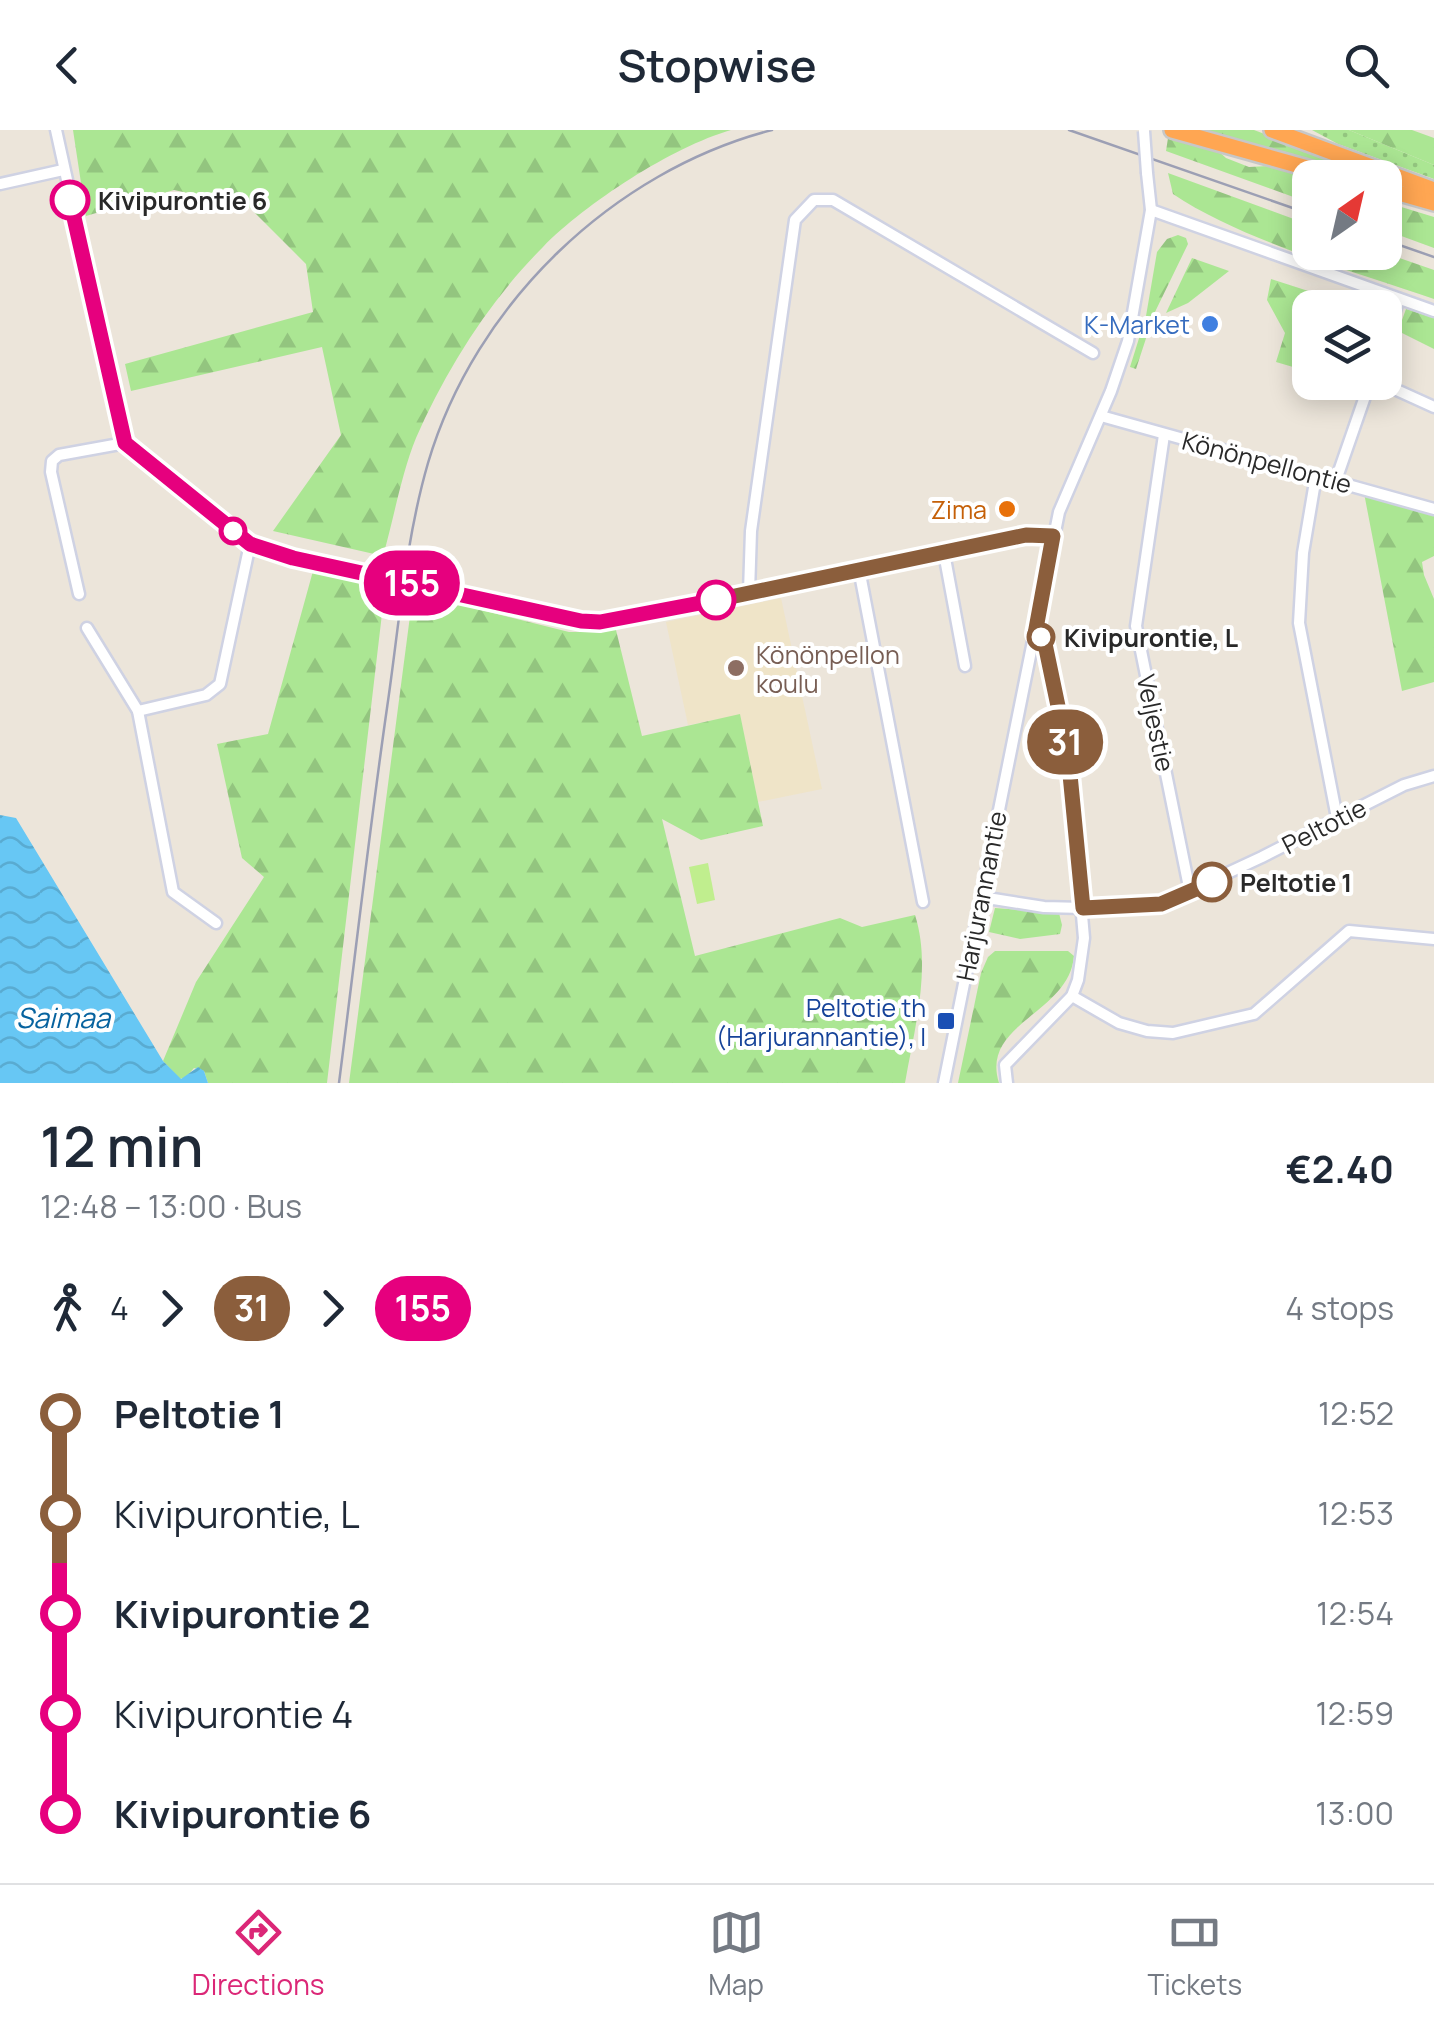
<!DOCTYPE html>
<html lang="en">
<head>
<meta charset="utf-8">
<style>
	:root { --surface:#fff; --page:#f2f2f3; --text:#1f2937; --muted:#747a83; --line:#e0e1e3; --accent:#db2777 }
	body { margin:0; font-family:Manrope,sans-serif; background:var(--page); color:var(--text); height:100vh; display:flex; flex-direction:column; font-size:38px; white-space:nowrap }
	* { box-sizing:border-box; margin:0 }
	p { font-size:32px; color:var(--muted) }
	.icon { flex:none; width:55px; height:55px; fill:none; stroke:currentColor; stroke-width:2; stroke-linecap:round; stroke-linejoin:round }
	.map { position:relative; height:953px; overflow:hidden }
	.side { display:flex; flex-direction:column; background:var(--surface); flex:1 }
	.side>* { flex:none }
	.badge { padding:0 20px; border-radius:32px; font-size:35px; line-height:65px }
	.needle { width:65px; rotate:34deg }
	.controls { position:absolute; left:1292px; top:30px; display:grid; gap:20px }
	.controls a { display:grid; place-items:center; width:110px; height:110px; border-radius:20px; background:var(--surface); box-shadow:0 5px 25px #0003; font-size:50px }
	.map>.badge { position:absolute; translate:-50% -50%; box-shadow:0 0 0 5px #fff }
	.legs { display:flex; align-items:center; gap:15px; height:110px; padding:0 40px; font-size:32px }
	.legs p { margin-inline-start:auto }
	.overview { display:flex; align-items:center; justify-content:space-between; height:170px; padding:0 40px }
	h1 { font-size:55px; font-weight:600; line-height:75px }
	ul { padding:0 40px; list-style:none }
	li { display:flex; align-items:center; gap:35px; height:100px; font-size:38px }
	li i { display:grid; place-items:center; width:15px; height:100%; margin:0 12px; background:currentColor }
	li i::after { content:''; width:25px; height:25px; margin:-12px; border:8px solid; border-radius:50%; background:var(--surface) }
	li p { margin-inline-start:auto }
	li:first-child i { background:linear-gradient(#0000 50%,currentColor 0) }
	li:last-child i { background:linear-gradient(currentColor 50%,#0000 0) }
	header { display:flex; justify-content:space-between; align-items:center; height:130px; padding:0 40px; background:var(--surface); font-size:45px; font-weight:600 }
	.dock { display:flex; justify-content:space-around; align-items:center; height:140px; border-top:2px solid var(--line); background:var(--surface); font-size:28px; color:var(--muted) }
	.dock a { display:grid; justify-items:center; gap:5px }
	.dock .active { color:var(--accent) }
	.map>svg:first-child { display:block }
	.education { fill:#efe4c8 }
	.grass { fill:url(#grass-dots) }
	.forest { fill:url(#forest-firs) }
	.pitch { fill:#c0ee8e }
	.water { fill:url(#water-waves) }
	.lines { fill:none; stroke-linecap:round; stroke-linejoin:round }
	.minor-casing { stroke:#cfd2e3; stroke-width:15 }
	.highway-casing { stroke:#c7c7c7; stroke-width:20 }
	.minor { stroke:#fff; stroke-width:10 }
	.highway { stroke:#ffa652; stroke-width:15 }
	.rail { stroke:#9c9fb4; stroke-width:2.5 }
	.minor-bridge-casing { stroke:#cfd2e3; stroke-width:15; stroke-linecap:butt }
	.minor-bridge { stroke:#fff; stroke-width:10 }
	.line-1-casing { stroke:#fff; stroke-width:22 }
	.line-2-casing { stroke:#fff; stroke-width:22 }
	.line-1 { stroke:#8b5e3c; stroke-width:15 }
	.line-2 { stroke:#e6007e; stroke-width:15 }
	.stop-2-dot { fill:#fff; stroke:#e6007e; stroke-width:5 }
	.shop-dot { fill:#3f7fe0; stroke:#fff; stroke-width:4 }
	.food-dot { fill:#e8710a; stroke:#fff; stroke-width:4 }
	.stop-1-dot { fill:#fff; stroke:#8b5e3c; stroke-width:5 }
	.education-dot { fill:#8d6e63; stroke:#fff; stroke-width:4 }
	.transit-dot { fill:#1a4fb4; stroke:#fff; stroke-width:4 }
	.labels { text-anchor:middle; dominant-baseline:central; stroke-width:8; stroke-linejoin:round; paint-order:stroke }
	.stop-label { font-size:25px; font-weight:bold; fill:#292929; stroke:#fff; text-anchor:start }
	.shop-label { font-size:25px; fill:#366cbe; stroke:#fff; text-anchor:end }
	.street-label { font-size:25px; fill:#292929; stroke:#fff }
	.food-label { font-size:25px; fill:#c56008; stroke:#fff; text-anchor:end }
	.education-label { font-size:25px; fill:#785e54; stroke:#fff; text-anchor:start }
	.transit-label { font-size:25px; fill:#164399; stroke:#fff; text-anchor:end }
	.water-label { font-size:28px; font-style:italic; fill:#07639f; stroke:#fff }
</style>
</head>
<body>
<header><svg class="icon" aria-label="back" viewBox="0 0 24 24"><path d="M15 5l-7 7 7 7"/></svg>Stopwise<svg class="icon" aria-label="search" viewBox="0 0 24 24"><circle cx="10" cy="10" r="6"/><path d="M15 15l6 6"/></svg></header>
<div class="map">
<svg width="1434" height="953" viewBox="0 0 1434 953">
	<defs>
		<pattern id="grass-dots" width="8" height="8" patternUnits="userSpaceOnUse" patternTransform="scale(2.5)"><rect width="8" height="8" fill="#abe693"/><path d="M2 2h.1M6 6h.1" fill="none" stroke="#93c57f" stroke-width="1.8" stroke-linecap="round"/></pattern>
		<pattern id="forest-firs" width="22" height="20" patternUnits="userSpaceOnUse" patternTransform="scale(2.5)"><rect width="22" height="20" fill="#abe693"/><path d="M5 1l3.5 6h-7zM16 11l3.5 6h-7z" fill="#93c57f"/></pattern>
		<pattern id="water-waves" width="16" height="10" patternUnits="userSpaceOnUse" patternTransform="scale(2.5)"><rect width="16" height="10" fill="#67c7f4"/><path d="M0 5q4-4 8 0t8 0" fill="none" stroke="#59abd1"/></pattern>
	</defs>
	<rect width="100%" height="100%" fill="#ece5da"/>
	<path class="education" d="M 781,468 L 822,659 L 758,672 L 740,585 L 688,595 L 666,492 Z"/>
	<path class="grass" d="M 1312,0 L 1349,0 L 1434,35 L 1434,49 L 1338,14 Z"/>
	<g class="forest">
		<path d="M 73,0 L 731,0 C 672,17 586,73 543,117 C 490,170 446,239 416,308 C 401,345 394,388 383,426 L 273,401 L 341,305 L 322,217 L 131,261 L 125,234 L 313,182 L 306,134 L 248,76 L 174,60 L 86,86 Z"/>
		<path d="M 1192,0 L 1254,0 L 1342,33 L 1340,40 Z"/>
		<path d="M 1349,0 L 1412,0 L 1434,8 L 1434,35 Z"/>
		<path d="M 1172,6 L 1215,18 L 1226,28 L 1249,37 L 1268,36 L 1310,49 L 1310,73 L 1166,21 L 1168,8 Z"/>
		<path d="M 1168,43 L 1310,95 L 1310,122 L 1385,123 L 1434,140 L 1434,169 C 1353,141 1243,111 1173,64 Z"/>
		<path d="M 1385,72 L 1434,87 L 1434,118 L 1385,100 Z"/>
		<path d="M 1178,105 L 1186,108 L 1188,114 L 1154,184 L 1136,239 L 1130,237 L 1146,186 L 1157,122 L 1167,109 Z"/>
		<path d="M 1192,128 L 1229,141 L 1188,173 L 1166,183 Z"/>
		<path d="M 1271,149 L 1358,177 L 1310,178 L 1310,242 L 1276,232 L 1285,203 L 1267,170 Z"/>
		<path d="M 1406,179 L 1434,188 L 1434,219 L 1398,201 Z"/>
		<path d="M 1364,363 L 1434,384 L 1434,426 L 1422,432 L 1424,445 L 1434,469 L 1434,552 L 1402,561 Z"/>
		<path d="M 313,441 L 385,458 L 327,953 L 208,953 L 204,941 L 194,938 L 186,947 L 180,949 L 163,931 L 196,852 L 264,747 L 242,728 L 217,614 L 268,604 Z"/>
		<path d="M 413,463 L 569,502 L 588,502 L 615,496 L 642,606 L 740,584 L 763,696 L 701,710 L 662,689 L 695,826 L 840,788 L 862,797 L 915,785 C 932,838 914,900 905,953 L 349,953 Z"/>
		<path d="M 995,778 L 1059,783 L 1062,795 L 1060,804 L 1020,809 L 989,802 Z"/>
		<path d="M 995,821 L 1068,821 L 1074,826 C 1069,884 980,893 999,953 L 958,953 L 981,843 L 988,827 Z"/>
	</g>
	<path class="pitch" d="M 708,733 L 715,770 L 697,774 L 689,737 Z"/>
	<path class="water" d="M 0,685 L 16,688 L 163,931 L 181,949 L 198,937 L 204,941 L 208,953 L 0,953 Z"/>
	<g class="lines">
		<g class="minor-casing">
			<g id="minor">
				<path d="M 56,0 L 125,313 L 250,414 L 293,429 L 519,479 L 600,492 L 1026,405 L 1053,406"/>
				<path d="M 0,54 L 63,40"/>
				<path d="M 1151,80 L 1434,181"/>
				<path d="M 1385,210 L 1399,169"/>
				<path d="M 1379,252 L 1434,277"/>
				<path d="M 1101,286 L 1434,379"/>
				<path d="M 1164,305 L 1136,496 L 1190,762"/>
				<path d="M 1316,346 L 1303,423 L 1299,493 L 1337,688"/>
				<path d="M 1336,350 L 1370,252"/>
				<path d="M 944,423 L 965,536"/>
				<path d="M 859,439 L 923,772"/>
				<path d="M 749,462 L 751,401 L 795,90 L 814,70 L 833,70 L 1093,223"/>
				<path d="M 79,464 L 51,342 L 52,331 L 59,325 L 125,313"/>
				<path d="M 87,498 L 138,581 L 173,762 L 216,793"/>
				<path d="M 138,581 L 206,565 L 220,554 L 250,414"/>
				<path d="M 981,767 L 1044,777 L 1083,778 L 1161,774 L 1262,727 L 1404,655 L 1434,646"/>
				<path d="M 1072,866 L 1119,893 L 1147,901 L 1173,903 L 1254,884 L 1349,801 L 1434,809"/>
				<path d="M 944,953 L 1059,382 L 1111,261 L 1128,211 L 1151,80 L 1147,43"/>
				<path d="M 1007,953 L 1005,935 L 1072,866 L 1078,850 L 1084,808 L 1068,623 L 1043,509 L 1035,504"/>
			</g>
		</g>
		<g class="highway-casing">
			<g id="highway">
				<path d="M 1172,0 L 1343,48"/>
				<path d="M 1272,0 L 1434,60"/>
				<path d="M 1385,59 L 1434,73"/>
			</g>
		</g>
		<use href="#minor" class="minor"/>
		<use href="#highway" class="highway"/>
		<g class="rail">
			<path d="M 1069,0 L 1310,84"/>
			<path d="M 1385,110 L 1434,127"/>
			<path d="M 339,953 C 355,828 369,703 387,578 C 399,497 405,412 428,333 C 475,174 613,41 772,0"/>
		</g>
		<g class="minor-bridge-casing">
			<path id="minor-bridge" d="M 1144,1 L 1147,43"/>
		</g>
		<use href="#minor-bridge" class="minor-bridge"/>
	</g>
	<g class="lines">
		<g class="line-1-casing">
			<path id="line-1" d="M 716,470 L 1026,405 L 1053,406 L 1035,504 L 1044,509 L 1068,624 L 1083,778 L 1161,774 L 1212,752"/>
		</g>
		<g class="line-2-casing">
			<path id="line-2" d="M 70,70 L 125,313 L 250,414 L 293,428 L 581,491 L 600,492 L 716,470"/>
		</g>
		<use href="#line-1" class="line-1"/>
		<use href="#line-2" class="line-2"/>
	</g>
	<g class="stop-2-dot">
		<circle cx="70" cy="70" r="18"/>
		<circle cx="233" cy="401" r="12"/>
		<circle cx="716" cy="470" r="18"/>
	</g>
	<circle class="shop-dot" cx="1210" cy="194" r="10"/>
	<circle class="food-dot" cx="1007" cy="379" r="10"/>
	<g class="stop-1-dot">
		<circle cx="1041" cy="507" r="12"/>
		<circle cx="1212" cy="752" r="18"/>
	</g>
	<circle class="education-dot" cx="736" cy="538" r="10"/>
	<rect class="transit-dot" x="936" y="881" width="20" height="20" rx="5"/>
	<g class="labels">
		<g class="stop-label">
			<text x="98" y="70">Kivipurontie 6</text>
			<text x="1064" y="507">Kivipurontie, L</text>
			<text x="1240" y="752">Peltotie 1</text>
		</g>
		<g class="shop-label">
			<text x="1190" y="194">K-Market</text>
		</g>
		<g class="street-label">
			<text transform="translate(1267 332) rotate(15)">Könönpellontie</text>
			<text transform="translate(1156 593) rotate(78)">Veljestie</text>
			<text transform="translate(1324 696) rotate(-27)">Peltotie</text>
			<text transform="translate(981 766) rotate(-79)">Harjurannantie</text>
		</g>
		<g class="food-label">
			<text x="987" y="379">Zima</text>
		</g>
		<g class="education-label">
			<text x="756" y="524">Könönpellon<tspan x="756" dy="29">koulu</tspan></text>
		</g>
		<g class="transit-label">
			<text x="926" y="877">Peltotie th<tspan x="926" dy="29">(Harjurannantie), I</tspan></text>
		</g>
		<g class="water-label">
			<text x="63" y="887">Saimaa</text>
		</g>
	</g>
</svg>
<div class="controls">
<a><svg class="needle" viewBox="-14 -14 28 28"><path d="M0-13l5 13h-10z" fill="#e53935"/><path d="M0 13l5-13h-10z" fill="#747a83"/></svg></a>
<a><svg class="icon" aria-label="layers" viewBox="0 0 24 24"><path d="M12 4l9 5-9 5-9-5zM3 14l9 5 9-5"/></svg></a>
</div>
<b class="badge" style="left:1065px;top:612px;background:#8b5e3c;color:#fff">31</b>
<b class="badge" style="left:412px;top:453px;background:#e6007e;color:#fff">155</b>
</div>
<section class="side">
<div class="overview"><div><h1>12 min</h1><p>12:48 – 13:00 · Bus</p></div><b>€2.40</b></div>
<div class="legs"><svg class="icon" aria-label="walk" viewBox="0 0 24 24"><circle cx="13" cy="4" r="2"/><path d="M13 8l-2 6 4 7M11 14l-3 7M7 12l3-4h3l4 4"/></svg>4<svg class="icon" aria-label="forward" viewBox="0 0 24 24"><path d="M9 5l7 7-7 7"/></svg><b class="badge" style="background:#8b5e3c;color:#fff">31</b><svg class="icon" aria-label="forward" viewBox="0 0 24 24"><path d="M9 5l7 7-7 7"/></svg><b class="badge" style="background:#e6007e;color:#fff">155</b><p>4 stops</p></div>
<ul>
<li><i style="color:#8b5e3c"></i><b>Peltotie 1</b><p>12:52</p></li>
<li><i style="color:#8b5e3c"></i><span>Kivipurontie, L</span><p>12:53</p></li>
<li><i style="color:#e6007e"></i><b>Kivipurontie 2</b><p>12:54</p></li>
<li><i style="color:#e6007e"></i><span>Kivipurontie 4</span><p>12:59</p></li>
<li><i style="color:#e6007e"></i><b>Kivipurontie 6</b><p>13:00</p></li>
</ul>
</section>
<nav class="dock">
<a class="active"><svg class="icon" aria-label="directions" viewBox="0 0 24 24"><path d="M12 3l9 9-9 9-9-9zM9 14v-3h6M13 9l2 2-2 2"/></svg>Directions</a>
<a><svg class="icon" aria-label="map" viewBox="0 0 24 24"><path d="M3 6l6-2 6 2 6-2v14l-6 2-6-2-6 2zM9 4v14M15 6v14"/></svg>Map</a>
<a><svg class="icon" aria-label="tickets" viewBox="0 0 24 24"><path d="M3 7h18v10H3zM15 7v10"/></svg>Tickets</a>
</nav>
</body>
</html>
